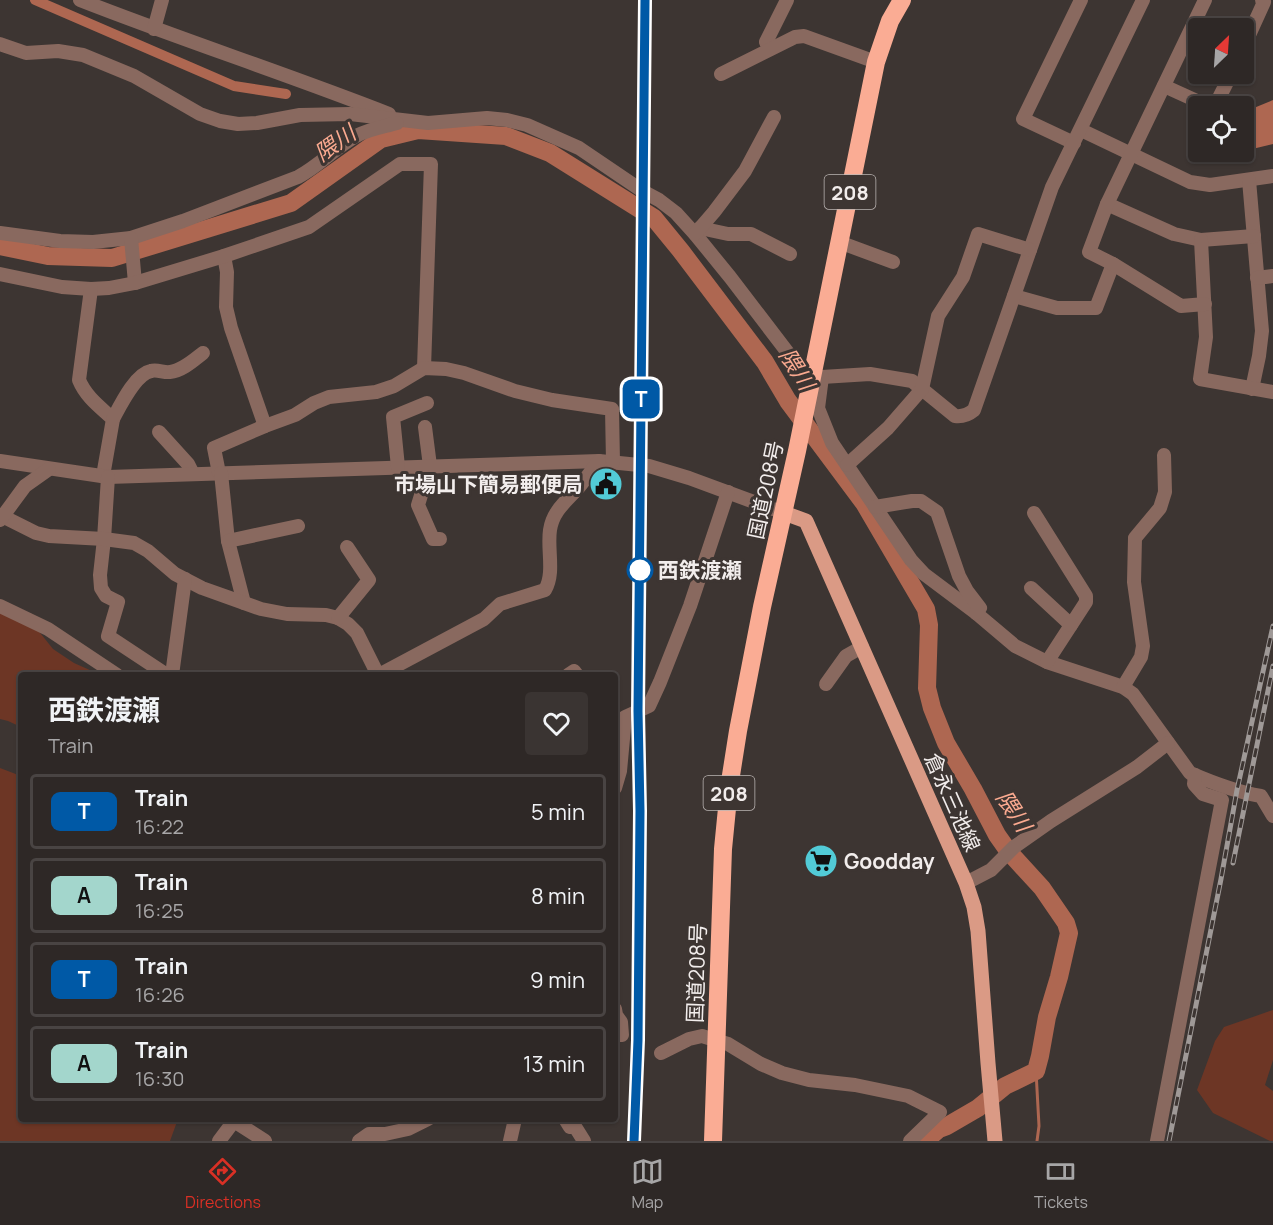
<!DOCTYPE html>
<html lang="en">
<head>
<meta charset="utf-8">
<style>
	:root { --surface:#2e2826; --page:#3a3432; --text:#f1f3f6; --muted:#a7a6a7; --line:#494443; --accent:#d93025 }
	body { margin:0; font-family:Manrope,"Noto Sans JP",sans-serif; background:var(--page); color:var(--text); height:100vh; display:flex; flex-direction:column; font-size:22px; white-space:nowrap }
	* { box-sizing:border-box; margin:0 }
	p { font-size:20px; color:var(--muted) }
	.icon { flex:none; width:33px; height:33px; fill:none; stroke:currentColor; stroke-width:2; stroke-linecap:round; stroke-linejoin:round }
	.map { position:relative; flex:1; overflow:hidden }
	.sheet { position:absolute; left:18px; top:672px; width:600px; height:450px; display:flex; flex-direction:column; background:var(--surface); border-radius:6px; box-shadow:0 2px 4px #0004,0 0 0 2px var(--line) }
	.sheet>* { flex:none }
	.badge { padding:0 12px; border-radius:9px; font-size:21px; line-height:39px }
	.needle { width:39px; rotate:25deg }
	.fabs { position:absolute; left:1188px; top:18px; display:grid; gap:12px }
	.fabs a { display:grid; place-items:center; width:66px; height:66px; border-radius:6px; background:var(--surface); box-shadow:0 2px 4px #0004,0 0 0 2px var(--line); font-size:30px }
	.map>.badge { position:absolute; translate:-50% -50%; box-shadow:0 0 0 3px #fff }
	.round { display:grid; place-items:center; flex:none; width:63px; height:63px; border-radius:6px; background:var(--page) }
	.headline { display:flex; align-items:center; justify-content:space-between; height:102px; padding:0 30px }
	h1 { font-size:28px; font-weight:700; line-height:45px }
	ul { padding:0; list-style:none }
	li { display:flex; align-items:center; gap:18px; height:75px; margin:0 12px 9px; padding:0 18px; border:3px solid var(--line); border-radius:6px }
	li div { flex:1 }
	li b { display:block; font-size:22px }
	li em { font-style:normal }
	li .badge { min-width:66px; font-weight:700; text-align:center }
	.tabs { display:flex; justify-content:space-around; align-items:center; height:84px; border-top:2px solid var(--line); background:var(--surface); font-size:16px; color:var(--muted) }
	.tabs a { display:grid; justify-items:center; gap:3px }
	.tabs .active { color:var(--accent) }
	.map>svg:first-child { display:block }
	.green { fill:#6d3625 }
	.water { fill:#ae6751 }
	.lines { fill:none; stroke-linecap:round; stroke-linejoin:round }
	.stream { stroke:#ae6751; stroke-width:3 }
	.canal { stroke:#ae6751; stroke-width:10 }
	.river { stroke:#ae6751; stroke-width:18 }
	.minor { stroke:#89695f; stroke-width:14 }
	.major { stroke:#da9a85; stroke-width:15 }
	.highway { stroke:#faac94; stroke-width:18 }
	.rail-casing { stroke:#9f9997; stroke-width:5 }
	.rail { stroke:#3d3532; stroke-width:3; stroke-dasharray:9; stroke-linecap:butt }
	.line-casing { stroke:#fff; stroke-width:14 }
	.line { stroke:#0059a6; stroke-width:9 }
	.stop-dot { fill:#fff; stroke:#0059a6; stroke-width:3 }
	.labels { text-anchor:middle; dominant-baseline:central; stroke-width:6; stroke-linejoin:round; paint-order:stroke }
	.shield { fill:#3d3532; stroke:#bcb6b4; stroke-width:1.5 }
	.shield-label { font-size:20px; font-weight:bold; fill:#f2edec }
	.poi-label { font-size:21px; font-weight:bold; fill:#f2edec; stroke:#3d3532; text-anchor:end }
	.street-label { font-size:21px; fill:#f2edec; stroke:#3d3532 }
	.stop-label { font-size:21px; font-weight:bold; fill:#f2edec; stroke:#3d3532; text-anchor:start }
	.water-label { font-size:22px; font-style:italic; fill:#fbaa90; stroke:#3d3532 }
</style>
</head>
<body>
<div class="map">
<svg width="1273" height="1141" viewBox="0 0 1273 1141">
	<rect width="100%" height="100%" fill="#3d3532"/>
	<g class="green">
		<path d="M 0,610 L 37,629 L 53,649 L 74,663 L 101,675 L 21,675 L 21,727 L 8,721 L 0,719 Z"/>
		<path d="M 0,768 L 21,776 L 21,1119 L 178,1119 L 170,1141 L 0,1141 Z"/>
		<path d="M 1273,1010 L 1273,1060 L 1265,1085 L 1273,1091 L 1273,1141 L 1270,1141 L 1213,1113 L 1197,1090 L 1215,1041 L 1224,1027 Z"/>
	</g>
	<path class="water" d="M 1273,100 L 1273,144 L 1244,151 L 1244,112 Z"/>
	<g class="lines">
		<path class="stream" d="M 1036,1071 L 1039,1126 L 1037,1141"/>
		<path class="canal" d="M 35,0 L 234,86 L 286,94"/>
		<path class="river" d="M 0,246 L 48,256 L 112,258 L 291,203 L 381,139 L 418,130 L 506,136 L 550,153 L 654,218 L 681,251 L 765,362 L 788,401 L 864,503 L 926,609 L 929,625 L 927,688 L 932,708 L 946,743 L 973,789 L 997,835 L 1009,852 L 1042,888 L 1066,923 L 1069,933 L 1059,977 L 1047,1017 L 1040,1056 L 1036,1071 L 1005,1086 L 978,1108 L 947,1126 L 939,1129 L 925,1141"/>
		<g class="minor">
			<path d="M 80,0 C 182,40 287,74 389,114"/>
			<path d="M 154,29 L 162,0"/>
			<path d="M 0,44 L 26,53 L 58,51 L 83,55 L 134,76 L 200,114 L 220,121 L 238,124 L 257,123 L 300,115 L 350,114 L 428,123 L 487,118 L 507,120 L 527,125 L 579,148 L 644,192 L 659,200 L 676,213 L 695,234 L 730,277 L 811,383"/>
			<path d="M 1244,46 L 1264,2 L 1262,0"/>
			<path d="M 770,49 L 766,42 L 787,0"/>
			<path d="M 721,74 L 795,37 L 804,36 L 876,62"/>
			<path d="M 1164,86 L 1208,106 L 1218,100 L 1231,74"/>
			<path d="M 1081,130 L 1190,182 L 1210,185 L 1273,176"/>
			<path d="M 1074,143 L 1023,119 L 1081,0"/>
			<path d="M 1249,180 L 1262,331 L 1259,356 L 1252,389"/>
			<path d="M 1107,204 L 1174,234 L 1201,240 L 1254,236"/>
			<path d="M 700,228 L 728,234 L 751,234 L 790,254"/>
			<path d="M 0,233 L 60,241 L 93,242 L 131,238 L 183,221 L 298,177 C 319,166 335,148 356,136 C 369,129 383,127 397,123"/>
			<path d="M 695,234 L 714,212 L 745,171 L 774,117"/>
			<path d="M 131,238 L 135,283"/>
			<path d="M 1201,240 L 1206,337 L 1200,379 L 1273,392"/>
			<path d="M 839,242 L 893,262"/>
			<path d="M 224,256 L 227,272 L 226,307 L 231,328 L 265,426"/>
			<path d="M 0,274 L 62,287 L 91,289 L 109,288 L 135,283 L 224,256 L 309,227 L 400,164 L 431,164 L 424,368"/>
			<path d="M 1257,278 L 1273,276"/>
			<path d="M 91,289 L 79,380 C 86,397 100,407 113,419 L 103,476"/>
			<path d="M 1014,296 L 1057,308 L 1096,308 L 1113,264"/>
			<path d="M 1205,304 L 1181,306 L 1113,264 L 1089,252 L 1107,204 L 1205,0"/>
			<path d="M 814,376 L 822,377 L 870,374 L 912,381 L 955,416 C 963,417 968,415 974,410 L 1052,187 L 1143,0"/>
			<path d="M 822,377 L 818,408 L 832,443 L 911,560 L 924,574 L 976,613 L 1015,646 L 1047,662 L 1123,687 L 1133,694 L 1190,773 C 1213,783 1236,792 1261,796 L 1273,816"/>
			<path d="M 113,419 C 120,406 135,374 151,371 C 157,369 164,373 170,372 C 182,371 194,360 203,353"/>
			<path d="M 425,427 L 430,466 L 418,505 L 433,539 L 440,539"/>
			<path d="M 159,432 L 188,464 L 193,474"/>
			<path d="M 0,461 L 108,477 L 599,461 L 649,466 L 689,478 L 784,513"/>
			<path d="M 847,465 L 888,428 L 922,389 L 938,316 L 963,277 L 978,234 L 1030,250"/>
			<path d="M 398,467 L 393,417 L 427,403"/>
			<path d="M 219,473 L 214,448 L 265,426 L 295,415 L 314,403 L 329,397 L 376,392 L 394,386 L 424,368 L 446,369 L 464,373 L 515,391 L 552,400 L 612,409 L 613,462"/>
			<path d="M 221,473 L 228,541 L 244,603"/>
			<path d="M 108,477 L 104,539 L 100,575 L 101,588 L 106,596 L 118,602 L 108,636 L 167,675"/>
			<path d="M 875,507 L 912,501 L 921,501 L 937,512 L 959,576 L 967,591 L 980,608 L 976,613"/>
			<path d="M 1034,513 L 1086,596 L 1086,602 L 1047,662"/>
			<path d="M 2,516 L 36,533 L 49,536 L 104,539 L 134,543 L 148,551 L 175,574 L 202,588 L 261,609 L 287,614 L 326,615 L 338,618 L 348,624 L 357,633 L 378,675"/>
			<path d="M 0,520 L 25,486 L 49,469"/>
			<path d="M 228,541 L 298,526"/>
			<path d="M 1031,588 L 1071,625"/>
			<path d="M 0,606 L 48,629 L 117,675"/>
			<path d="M 338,618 L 369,580 L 347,547"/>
			<path d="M 172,675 L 185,579"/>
			<path d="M 379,675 L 484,619 L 500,604 L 545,590 C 555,573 547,549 550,530 C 553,510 567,501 579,487 C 586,479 592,469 599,461"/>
			<path d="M 568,675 L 574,671 L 577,675"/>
			<path d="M 826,684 L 846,656 L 862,647"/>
			<path d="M 1123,687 L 1141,657 L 1143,646 L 1134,582 L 1135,538 L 1160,508 L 1165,492 L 1164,455"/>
			<path d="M 615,788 L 620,771 L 625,717 L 649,706 L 660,682 L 690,606 L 728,492"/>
			<path d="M 966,883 L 991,870 L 1014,847 L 1051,821 L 1137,767 L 1168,743"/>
			<path d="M 615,1009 L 616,1015 L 621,1022 L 622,1035 L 615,1035"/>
			<path d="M 661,1053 L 689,1039 L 702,1036 L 728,1044 L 761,1064 L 782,1073 L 809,1080 L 855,1085 L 908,1096 L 940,1112 L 910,1141"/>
			<path d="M 565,1119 L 570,1127 L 574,1125 L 584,1141"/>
			<path d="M 219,1141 L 234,1121 L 265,1141"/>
			<path d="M 359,1141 L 369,1134 L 385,1134 L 408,1129 L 428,1119"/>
			<path d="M 510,1141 L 515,1119"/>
			<path d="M 1157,1141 L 1222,800 L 1203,794 L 1194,784 L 1195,775"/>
		</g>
		<path class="major" d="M 784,513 L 806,521 L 966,883 L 974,907 L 978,931 L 988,1063 L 995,1141"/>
		<path class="highway" d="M 713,1141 L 723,849 L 729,788 L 738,731 L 762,607 L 797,451 L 876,62 L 890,21 L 902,0"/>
		<g class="rail-casing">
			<g id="rail">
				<path d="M 1233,863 L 1273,666"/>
				<path d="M 634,1141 L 638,1040 L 640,811 L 638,711 L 645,0"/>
				<path d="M 1169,1141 L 1221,879 L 1237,790 L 1273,626"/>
			</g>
		</g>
		<use href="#rail" class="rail"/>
	</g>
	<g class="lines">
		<g class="line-casing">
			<path id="line" d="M 634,1141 L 638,1040 L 640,811 L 638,711 L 645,0"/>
		</g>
		<use href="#line" class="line"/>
	</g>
	<defs>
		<g id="civic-disc" transform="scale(1.725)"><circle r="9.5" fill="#52cbd7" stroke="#3d3532"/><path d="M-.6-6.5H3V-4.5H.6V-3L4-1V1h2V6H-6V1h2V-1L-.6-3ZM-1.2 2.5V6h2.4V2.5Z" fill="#111"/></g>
		<g id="supermarket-disc" transform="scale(1.725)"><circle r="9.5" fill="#52cbd7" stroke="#3d3532"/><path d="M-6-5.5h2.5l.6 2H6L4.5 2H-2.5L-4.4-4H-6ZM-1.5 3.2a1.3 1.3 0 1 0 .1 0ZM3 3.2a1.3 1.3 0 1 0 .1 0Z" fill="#111"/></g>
	</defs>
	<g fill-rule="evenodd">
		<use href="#civic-disc" x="606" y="484"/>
		<use href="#supermarket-disc" x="821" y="861"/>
	</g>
	<circle class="stop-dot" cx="640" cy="570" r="12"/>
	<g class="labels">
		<g class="shield">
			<rect x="824.5" y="175" width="51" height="34" rx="4.5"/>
			<rect x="703.5" y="776" width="51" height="34" rx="4.5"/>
		</g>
		<g class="shield-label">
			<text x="850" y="192">208</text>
			<text x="729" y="793">208</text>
		</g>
		<g class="poi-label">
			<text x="583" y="484">市場山下簡易郵便局</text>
			<text x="844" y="861" text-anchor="start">Goodday</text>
		</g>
		<g class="street-label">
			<text transform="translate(765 490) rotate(-78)">国道208号</text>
			<text transform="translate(953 802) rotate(66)">倉永三池線</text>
			<text transform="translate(696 973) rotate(-88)">国道208号</text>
		</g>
		<g class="stop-label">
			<text x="658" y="570">西鉄渡瀬</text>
		</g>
		<g class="water-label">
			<text transform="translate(335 143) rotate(-35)">隈川</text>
			<text transform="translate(797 369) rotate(58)">隈川</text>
			<text transform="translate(1014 811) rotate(57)">隈川</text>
		</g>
	</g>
</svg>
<div class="fabs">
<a><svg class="needle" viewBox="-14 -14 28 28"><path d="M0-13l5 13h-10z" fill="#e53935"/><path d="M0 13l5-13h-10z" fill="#a7a6a7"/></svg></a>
<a><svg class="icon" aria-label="locate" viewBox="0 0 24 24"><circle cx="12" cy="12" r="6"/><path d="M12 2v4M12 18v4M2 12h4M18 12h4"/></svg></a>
</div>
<b class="badge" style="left:641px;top:399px;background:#0059a6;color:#fff">T</b>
<section class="sheet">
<div class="headline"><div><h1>西鉄渡瀬</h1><p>Train</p></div><a class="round"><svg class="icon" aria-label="heart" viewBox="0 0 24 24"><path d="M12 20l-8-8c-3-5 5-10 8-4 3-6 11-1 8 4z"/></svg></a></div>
<ul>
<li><span class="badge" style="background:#0059a6;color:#fff">T</span><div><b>Train</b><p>16:22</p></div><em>5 min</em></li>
<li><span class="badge" style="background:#a3d6cc;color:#111">A</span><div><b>Train</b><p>16:25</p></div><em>8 min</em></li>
<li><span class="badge" style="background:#0059a6;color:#fff">T</span><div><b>Train</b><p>16:26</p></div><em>9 min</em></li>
<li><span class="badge" style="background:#a3d6cc;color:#111">A</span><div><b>Train</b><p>16:30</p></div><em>13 min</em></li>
</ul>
</section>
</div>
<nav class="tabs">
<a class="active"><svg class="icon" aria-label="directions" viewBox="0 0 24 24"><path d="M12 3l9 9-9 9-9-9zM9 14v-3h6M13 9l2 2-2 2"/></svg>Directions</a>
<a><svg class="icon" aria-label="map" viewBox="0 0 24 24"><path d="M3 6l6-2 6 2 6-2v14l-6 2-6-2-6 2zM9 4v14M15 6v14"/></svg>Map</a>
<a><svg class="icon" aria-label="tickets" viewBox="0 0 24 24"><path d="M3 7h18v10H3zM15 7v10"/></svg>Tickets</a>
</nav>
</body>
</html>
